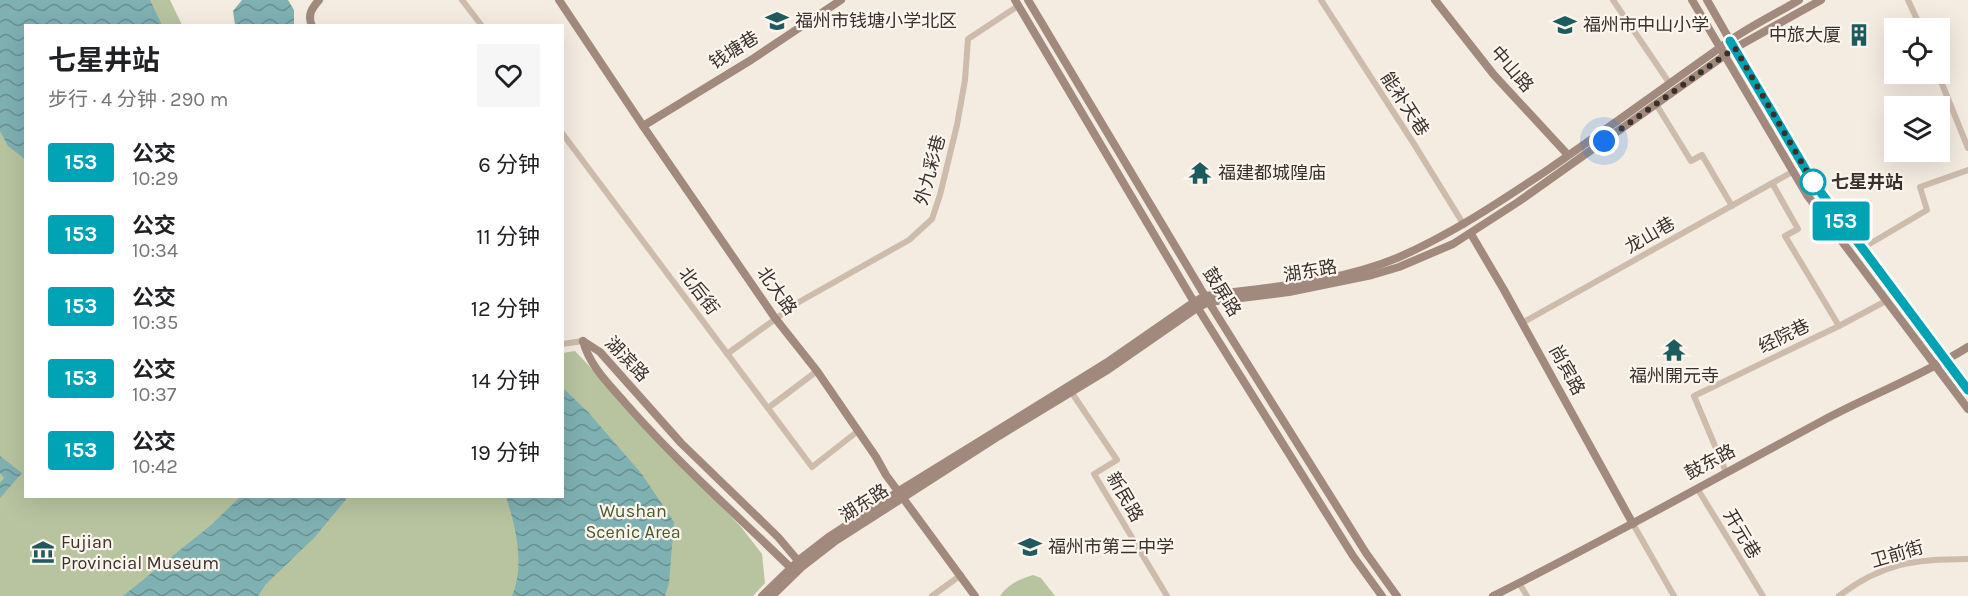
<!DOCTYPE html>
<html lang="zh">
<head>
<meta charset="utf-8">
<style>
	:root { --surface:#fff; --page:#f6f6f6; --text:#202124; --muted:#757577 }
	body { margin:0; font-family:Karla,"Noto Sans SC",sans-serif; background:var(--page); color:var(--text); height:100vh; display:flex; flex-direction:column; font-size:22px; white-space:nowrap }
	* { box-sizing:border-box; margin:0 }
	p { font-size:20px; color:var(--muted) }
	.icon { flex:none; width:33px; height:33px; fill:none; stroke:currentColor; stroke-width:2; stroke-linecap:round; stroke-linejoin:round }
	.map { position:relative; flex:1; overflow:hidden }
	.side { position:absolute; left:24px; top:24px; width:540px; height:474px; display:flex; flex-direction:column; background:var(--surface); border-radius:0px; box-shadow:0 6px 24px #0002 }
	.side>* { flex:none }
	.badge { padding:0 12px; border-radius:4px; font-size:21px; line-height:39px }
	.fabs { position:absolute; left:1884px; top:18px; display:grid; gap:12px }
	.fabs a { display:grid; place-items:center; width:66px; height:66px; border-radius:0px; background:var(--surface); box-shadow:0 6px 24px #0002; font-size:30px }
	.you { position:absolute; width:30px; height:30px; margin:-15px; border:4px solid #fff; border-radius:50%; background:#1a73e8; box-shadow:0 0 0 9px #1a73e833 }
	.map>.badge { position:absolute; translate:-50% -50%; box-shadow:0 0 0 3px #fff }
	.round { display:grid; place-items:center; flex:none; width:63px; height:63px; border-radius:0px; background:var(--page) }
	.headline { display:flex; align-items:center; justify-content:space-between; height:102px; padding:0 24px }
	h1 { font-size:28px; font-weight:700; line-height:45px }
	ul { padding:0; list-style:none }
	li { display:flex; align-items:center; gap:18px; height:72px; padding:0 24px }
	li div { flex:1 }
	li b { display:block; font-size:22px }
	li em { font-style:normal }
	li .badge { min-width:66px; font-weight:700; text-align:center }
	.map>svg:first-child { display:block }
	.green { fill:#b8c4a0 }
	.water { fill:url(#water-waves) }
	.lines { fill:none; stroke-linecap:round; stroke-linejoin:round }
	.street { stroke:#cdbbac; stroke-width:6 }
	.secondary { stroke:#a18a7d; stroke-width:8 }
	.line-casing { stroke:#fff; stroke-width:14 }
	.line { stroke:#00a3b4; stroke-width:9 }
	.walk { stroke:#3b302b; stroke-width:6; stroke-dasharray:0 10.8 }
	.stop-dot { fill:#fff; stroke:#00a3b4; stroke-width:3 }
	.labels { text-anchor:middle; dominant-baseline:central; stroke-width:4.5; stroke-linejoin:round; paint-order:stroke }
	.poi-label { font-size:18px; fill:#3b302b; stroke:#fbf5ee; text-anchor:start }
	.street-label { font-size:18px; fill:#3b302b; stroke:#fbf5ee }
	.stop-label { font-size:18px; font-weight:bold; fill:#3b302b; stroke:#fbf5ee; text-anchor:start }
	.park-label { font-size:18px; fill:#4a5a2e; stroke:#fbf5ee }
</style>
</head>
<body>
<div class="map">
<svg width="1968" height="596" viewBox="0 0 1968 596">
	<defs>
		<pattern id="water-waves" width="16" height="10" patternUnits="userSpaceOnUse" patternTransform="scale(1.5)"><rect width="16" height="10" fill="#7fb0b2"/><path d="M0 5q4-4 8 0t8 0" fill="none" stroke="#699091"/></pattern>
	</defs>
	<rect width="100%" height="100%" fill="#f4ebe1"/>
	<g class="green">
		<path d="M 0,0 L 170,0 L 182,25 L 26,26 L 26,496 L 562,496 L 563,353 L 575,351 L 741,527 L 762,554 L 765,583 L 753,596 L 0,596 Z"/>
		<path d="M 1033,575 L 1041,578 L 1055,596 L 1000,596 C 1008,584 1020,579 1033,575 Z"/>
	</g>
	<g class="water">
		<path d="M 0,0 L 150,0 L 162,25 L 26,26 L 25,159 L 8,146 L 0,131 Z"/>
		<path d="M 242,0 L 288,0 L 294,10 L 294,25 L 235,25 L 233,11 Z"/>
		<path d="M 563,388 L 588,412 L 641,473 L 674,522 L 669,583 L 665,596 L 512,596 C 525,566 516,527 506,497 L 562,496 Z"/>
		<path d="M 0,456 L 22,473 L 0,498 L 0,483 L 4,478 L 0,473 Z"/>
		<path d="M 240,497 L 348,497 L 314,538 L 266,584 L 258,596 L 123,596 L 211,525 Z"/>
	</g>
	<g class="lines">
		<g class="street">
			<path d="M 462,0 L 482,26"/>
			<path d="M 1321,0 L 1414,144 L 1464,225"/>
			<path d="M 1613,0 L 1670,84"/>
			<path d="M 1908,0 L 1921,28"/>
			<path d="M 1938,74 L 1968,148"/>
			<path d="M 1656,104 L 1691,161 L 1702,155 L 1732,206"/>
			<path d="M 562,133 L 812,467 L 858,431"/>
			<path d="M 1772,183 L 1798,229 L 1785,236 L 1839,326"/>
			<path d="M 1861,249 L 1927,210 L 1920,187 L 1968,170"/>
			<path d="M 1522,323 L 1792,172"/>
			<path d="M 562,344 L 583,341"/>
			<path d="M 727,354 L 799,302 L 909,240 L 932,219 L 940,195 L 957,125 L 965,80 L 968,39 L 1018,6"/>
			<path d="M 1072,393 L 1117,460 L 1094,474 L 1167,596"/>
			<path d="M 768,408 L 817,371"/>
			<path d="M 1726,472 L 1694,396 L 1839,326 L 1886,301"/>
			<path d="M 1697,488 L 1763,596"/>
			<path d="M 1633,524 L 1674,596"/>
			<path d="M 1519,583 L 1527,596"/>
			<path d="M 932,596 L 961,575"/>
			<path d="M 1839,596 C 1882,563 1915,559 1968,559"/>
		</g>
		<g class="secondary">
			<path d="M 559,0 L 643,126 L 775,318 L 817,371 L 876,457 L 886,475 L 975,596"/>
			<path d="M 1015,0 L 1194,302 L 1353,556 L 1382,596"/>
			<path d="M 1028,0 L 1205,296 L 1366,553 L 1397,596"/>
			<path d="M 1435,0 L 1494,75 L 1568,155"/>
			<path d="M 1692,0 L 1807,195 L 1968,409"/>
			<path d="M 1707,0 L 1792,149 L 1813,182 L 1968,390"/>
			<path d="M 312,26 C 307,15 312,8 319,0"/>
			<path d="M 643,126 L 751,60 L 841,0"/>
			<path d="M 1471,234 L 1504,290 L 1633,524"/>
			<path d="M 583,341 C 590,367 610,385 627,405 C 679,464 738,516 794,571"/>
			<path d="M 583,341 L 600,352 L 681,443 L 778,537 L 800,563"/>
			<path d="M 762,596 L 799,560 L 830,536 L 899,491 L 1106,363 L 1194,302 L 1205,296 C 1268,287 1337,283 1397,258 C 1450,235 1498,203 1546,171 C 1607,129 1667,85 1728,42 C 1750,26 1776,14 1799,0"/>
			<path d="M 772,596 L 803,566 L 834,542 L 999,436 L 1109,369 L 1197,308 L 1209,302 L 1289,292 L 1372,275 L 1399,267 L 1453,244 L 1518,202 L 1735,48 L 1821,0"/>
			<path d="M 1493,596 C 1604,541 1712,480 1822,421 C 1870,395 1922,376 1968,347"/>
		</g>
	</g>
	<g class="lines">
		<g class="line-casing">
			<path id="line" d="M 1730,41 L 1813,182 L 1968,390"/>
		</g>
		<use href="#line" class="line"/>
		<path class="walk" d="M 1604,141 L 1735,48 L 1813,182"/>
	</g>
	<defs>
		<g id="school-bare" transform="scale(1.8)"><path d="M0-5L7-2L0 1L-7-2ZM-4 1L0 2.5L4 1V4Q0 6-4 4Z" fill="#1f5a5e" stroke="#fbf5ee" stroke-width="2.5" paint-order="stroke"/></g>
		<g id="building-bare" transform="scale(1.8)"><path d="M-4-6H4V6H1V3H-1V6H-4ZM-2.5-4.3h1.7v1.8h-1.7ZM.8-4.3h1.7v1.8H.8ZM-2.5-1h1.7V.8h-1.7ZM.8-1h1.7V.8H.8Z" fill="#1f5a5e" stroke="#fbf5ee" stroke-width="2.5" paint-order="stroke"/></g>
		<g id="temple-bare" transform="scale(1.8)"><path d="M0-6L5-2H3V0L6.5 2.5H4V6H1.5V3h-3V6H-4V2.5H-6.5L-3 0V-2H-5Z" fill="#1f5a5e" stroke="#fbf5ee" stroke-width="2.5" paint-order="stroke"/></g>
		<g id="museum-bare" transform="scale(1.8)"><path d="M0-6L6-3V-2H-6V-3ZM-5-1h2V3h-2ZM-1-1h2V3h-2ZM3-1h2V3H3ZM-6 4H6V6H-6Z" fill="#1f5a5e" stroke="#fbf5ee" stroke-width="2.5" paint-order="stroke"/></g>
	</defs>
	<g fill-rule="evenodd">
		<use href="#school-bare" x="777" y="21"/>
		<use href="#school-bare" x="1565" y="25"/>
		<use href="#building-bare" x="1859" y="35"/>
		<use href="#temple-bare" x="1200" y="173"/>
		<use href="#temple-bare" x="1674" y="350"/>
		<use href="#school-bare" x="1030" y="547"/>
		<use href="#museum-bare" x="43" y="552"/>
	</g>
	<circle class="stop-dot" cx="1813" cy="182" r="12"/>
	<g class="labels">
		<g class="poi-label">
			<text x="795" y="21">福州市钱塘小学北区</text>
			<text x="1583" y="25">福州市中山小学</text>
			<text x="1841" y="35" text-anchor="end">中旅大厦</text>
			<text x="1218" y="173">福建都城隍庙</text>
			<text x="1674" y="376" text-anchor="middle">福州開元寺</text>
			<text x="61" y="542">Fujian<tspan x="61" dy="21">Provincial Museum</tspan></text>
			<text x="1048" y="547">福州市第三中学</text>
		</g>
		<g class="street-label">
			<text transform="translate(734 50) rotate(-32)">钱塘巷</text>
			<text transform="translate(1512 69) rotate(49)">中山路</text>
			<text transform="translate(1405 104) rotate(57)">能补天巷</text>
			<text transform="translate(930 170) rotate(-75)">外九彩巷</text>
			<text transform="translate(1650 235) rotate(-30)">龙山巷</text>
			<text transform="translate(1310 271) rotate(-10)">湖东路</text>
			<text transform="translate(699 291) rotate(53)">北后街</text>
			<text transform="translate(777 291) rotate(55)">北大路</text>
			<text transform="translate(1222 292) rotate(58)">鼓屏路</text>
			<text transform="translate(1784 336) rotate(-26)">经院巷</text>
			<text transform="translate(627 359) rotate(46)">湖滨路</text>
			<text transform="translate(1567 370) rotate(61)">尚宾路</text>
			<text transform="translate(1710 462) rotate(-28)">鼓东路</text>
			<text transform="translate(1125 497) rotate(60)">新民路</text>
			<text transform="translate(864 503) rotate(-33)">湖东路</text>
			<text transform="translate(1742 534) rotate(59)">开元巷</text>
			<text transform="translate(1897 554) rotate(-16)">卫前街</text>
		</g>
		<g class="stop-label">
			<text x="1831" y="182">七星井站</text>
		</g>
		<g class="park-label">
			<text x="633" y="511">Wushan<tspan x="633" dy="21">Scenic Area</tspan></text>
		</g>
	</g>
</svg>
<div class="fabs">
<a><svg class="icon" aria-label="locate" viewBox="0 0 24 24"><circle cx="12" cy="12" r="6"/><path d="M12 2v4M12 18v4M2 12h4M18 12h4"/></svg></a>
<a><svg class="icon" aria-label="layers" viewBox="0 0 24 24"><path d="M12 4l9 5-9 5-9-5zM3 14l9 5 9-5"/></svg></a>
</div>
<div class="you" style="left:1604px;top:141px"></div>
<b class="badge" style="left:1841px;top:221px;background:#00a3b4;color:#fff">153</b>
<section class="side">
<div class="headline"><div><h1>七星井站</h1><p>步行 · 4 分钟 · 290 m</p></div><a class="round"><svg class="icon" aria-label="heart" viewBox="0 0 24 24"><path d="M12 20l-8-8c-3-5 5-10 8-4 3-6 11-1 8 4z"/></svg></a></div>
<ul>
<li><span class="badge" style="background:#00a3b4;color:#fff">153</span><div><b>公交</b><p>10:29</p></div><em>6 分钟</em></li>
<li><span class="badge" style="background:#00a3b4;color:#fff">153</span><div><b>公交</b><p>10:34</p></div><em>11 分钟</em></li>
<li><span class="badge" style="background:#00a3b4;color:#fff">153</span><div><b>公交</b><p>10:35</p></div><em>12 分钟</em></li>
<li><span class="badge" style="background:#00a3b4;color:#fff">153</span><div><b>公交</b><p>10:37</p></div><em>14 分钟</em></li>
<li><span class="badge" style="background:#00a3b4;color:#fff">153</span><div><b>公交</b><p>10:42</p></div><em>19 分钟</em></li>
</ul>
</section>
</div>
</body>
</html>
